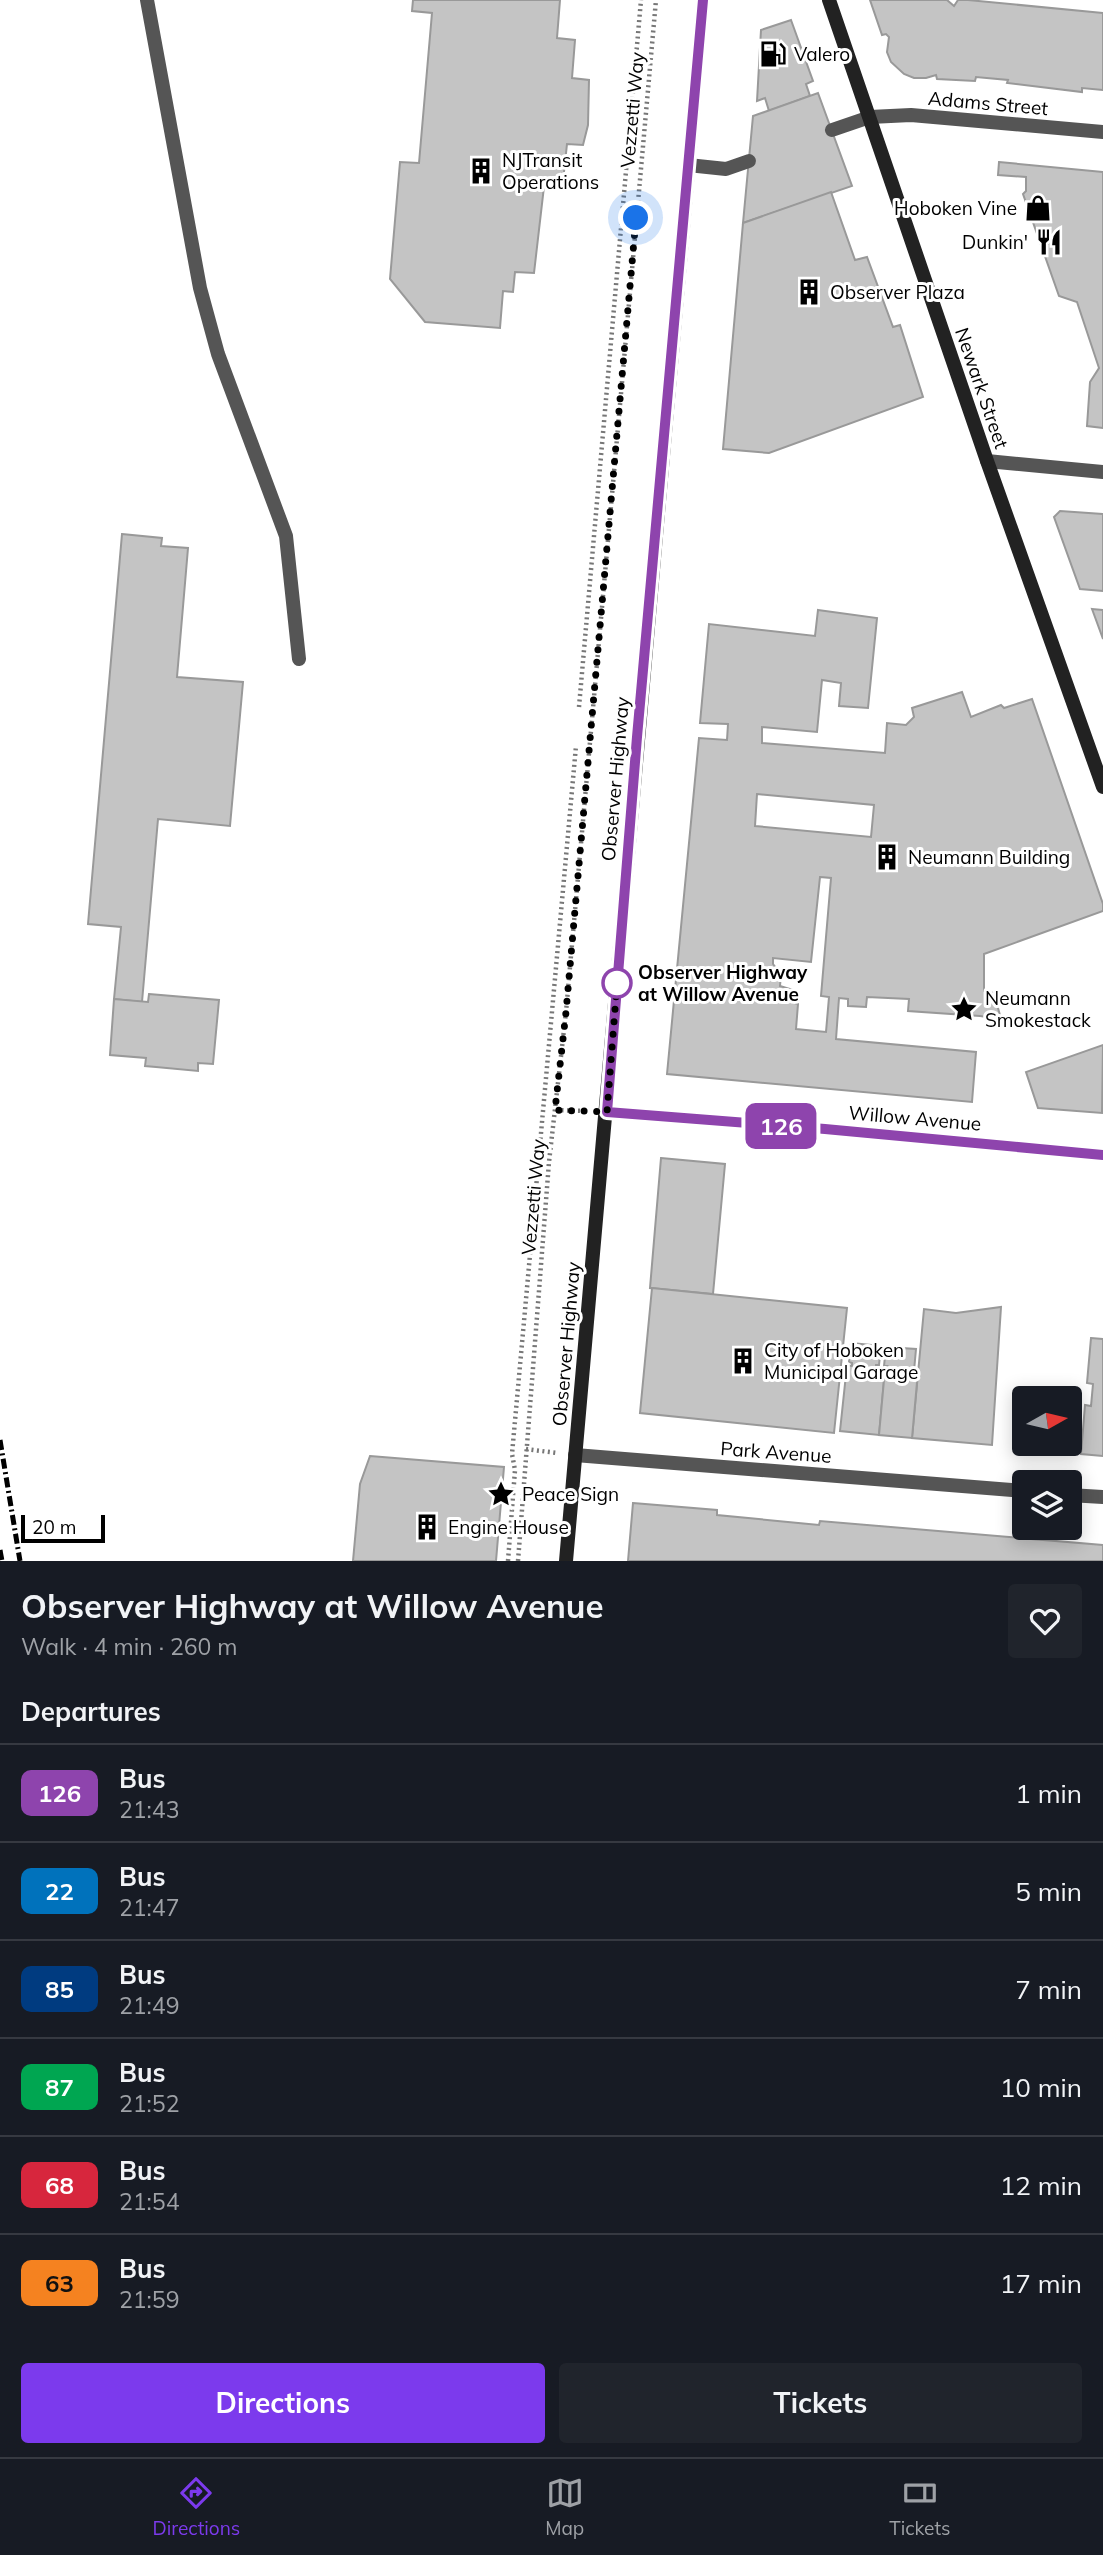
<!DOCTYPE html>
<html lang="en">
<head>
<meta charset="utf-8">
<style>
	:root { --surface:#171b24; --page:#20242c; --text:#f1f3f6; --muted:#9ea1a6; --line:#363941; --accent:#7c3aed }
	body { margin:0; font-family:Mulish,sans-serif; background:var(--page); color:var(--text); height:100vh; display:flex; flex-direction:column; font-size:26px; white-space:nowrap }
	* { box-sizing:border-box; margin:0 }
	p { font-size:23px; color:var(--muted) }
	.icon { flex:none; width:38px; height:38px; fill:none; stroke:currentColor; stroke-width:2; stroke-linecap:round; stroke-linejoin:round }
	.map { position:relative; height:1561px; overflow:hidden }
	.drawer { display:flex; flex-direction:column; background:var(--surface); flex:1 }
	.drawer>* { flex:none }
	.badge { padding:0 14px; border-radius:10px; font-size:24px; line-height:46px }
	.needle { width:46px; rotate:82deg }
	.fabs { position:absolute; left:1012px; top:1386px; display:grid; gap:14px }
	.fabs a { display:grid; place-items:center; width:70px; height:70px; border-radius:7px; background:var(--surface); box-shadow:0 4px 18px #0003; font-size:35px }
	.scale { position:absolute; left:21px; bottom:18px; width:84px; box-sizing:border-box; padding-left:7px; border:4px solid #000; border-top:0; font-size:19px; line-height:24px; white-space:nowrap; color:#000; -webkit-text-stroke:5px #fff; paint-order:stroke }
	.you { position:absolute; width:35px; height:35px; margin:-18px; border:5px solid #fff; border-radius:50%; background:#1a73e8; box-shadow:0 0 0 10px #1a73e833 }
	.map>.badge { position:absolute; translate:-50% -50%; box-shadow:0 0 0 4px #fff }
	h2 { padding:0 21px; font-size:26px; line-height:63px }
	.round { display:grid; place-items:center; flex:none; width:74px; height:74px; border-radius:7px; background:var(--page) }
	.head { display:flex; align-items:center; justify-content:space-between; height:119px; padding:0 21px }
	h1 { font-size:33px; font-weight:700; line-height:52px }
	.cta { display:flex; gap:14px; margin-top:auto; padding:14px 21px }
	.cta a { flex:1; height:80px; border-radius:7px; background:var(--accent); color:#fff; font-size:28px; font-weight:700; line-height:80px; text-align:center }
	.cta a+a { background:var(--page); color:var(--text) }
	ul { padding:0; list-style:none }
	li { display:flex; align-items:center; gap:21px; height:98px; padding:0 21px; border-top:2px solid var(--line) }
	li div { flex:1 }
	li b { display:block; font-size:26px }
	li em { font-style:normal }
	li .badge { min-width:77px; font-weight:700; text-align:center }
	.tabs { display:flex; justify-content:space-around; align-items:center; height:98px; border-top:2px solid var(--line); background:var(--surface); font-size:19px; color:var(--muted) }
	.tabs a { display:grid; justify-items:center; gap:4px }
	.tabs .selected { color:var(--accent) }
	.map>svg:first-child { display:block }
	.building { fill:#c4c4c4; stroke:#999; stroke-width:2; fill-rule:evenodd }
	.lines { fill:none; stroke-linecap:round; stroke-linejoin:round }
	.path { stroke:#777; stroke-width:4.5; stroke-dasharray:2 3.5; stroke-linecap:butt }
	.service { stroke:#555; stroke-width:14 }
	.minor { stroke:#555; stroke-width:14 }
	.secondary { stroke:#222; stroke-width:14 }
	.rail { stroke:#000; stroke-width:5; stroke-dasharray:10 3.5 2 3.5; stroke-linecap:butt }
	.line-casing { stroke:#fff; stroke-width:16 }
	.line { stroke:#8e44ad; stroke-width:10 }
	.walk { stroke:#000; stroke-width:7; stroke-dasharray:0 12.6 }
	.stop-dot { fill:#fff; stroke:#8e44ad; stroke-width:3.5 }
	.labels { text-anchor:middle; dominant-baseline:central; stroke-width:6; stroke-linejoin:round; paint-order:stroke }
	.poi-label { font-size:19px; fill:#000; stroke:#fff; text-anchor:start }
	.street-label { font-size:19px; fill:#000; stroke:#fff }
	.stop-label { font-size:19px; font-weight:bold; fill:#000; stroke:#fff; text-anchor:start }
</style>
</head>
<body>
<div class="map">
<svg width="1103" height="1561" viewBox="0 0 1103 1561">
	<rect width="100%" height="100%" fill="#fff"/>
	<g class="building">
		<path d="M 413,0 L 560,0 L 557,38 L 575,40 L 572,78 L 589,80 L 588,125 L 583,145 L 567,144 L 563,181 L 545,178 L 534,273 L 515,272 L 513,292 L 503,291 L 500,328 L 425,322 L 390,279 L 400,162 L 419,163 L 432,13 L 412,11 Z"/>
		<path d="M 870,0 L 947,0 L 954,6 L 958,0 L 968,0 L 1103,13 L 1103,90 L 1082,88 L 1082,92 L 1007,83 L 1008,80 L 976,77 L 975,81 L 937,79 L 936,75 L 926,78 L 914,78 L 904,74 L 891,62 L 887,52 L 889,37 L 886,34 L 882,35 Z"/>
		<path d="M 791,20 L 813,81 L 806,84 L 810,96 L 769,111 L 765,98 L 757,101 L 761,30 Z"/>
		<path d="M 818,93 L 852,186 L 743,223 L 753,116 Z"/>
		<path d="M 999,162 L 1103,172 L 1103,428 L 1087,426 L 1090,382 L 1099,368 L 1077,302 L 1059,296 L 1023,194 L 1026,191 L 1026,177 L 998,175 Z"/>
		<path d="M 831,192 L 855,260 L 867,257 L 893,327 L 900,325 L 923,397 L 769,453 L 723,449 L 743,223 Z"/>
		<path d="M 1060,511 L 1103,514 L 1103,591 L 1080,589 L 1054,517 Z"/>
		<path d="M 122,534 L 162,538 L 161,546 L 188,548 L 177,677 L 243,682 L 230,826 L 158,819 L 142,1002 L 114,999 L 121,927 L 88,924 Z"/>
		<path d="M 1092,609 L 1103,610 L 1103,639 Z"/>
		<path d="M 818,610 L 877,618 L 868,708 L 839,706 L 841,683 L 822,680 L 817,732 L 762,727 L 762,743 L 885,753 L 887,723 L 906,725 L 914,717 L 912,708 L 962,692 L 971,717 L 1001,705 L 1004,708 L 1032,699 L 1103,904 L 1103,911 L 984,954 L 984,991 L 994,993 L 1001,1019 L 980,1016 L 908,1011 L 909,999 L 867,997 L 866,1007 L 848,1006 L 848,999 L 839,998 L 836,1039 L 976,1052 L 972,1102 L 667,1074 L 699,738 L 727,740 L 728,724 L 700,723 L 709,624 L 815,636 ZM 757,794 L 874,805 L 871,837 L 755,826 ZM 820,877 L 831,878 L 821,996 L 829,997 L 826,1032 L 796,1029 L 798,1004 L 791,1002 L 793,990 L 780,986 L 781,974 L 773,964 L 773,958 L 811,962 Z"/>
		<path d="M 149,994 L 219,1000 L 213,1064 L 198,1063 L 198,1071 L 156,1067 L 145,1066 L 146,1058 L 110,1055 L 114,999 L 148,1002 Z"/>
		<path d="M 1103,1045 L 1102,1113 L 1038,1108 L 1026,1072 Z"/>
		<path d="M 661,1158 L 725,1164 L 713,1294 L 650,1288 Z"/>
		<path d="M 652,1288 L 847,1308 L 834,1433 L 640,1413 Z"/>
		<path d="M 1001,1307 L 992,1445 L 912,1438 L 924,1309 L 956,1313 Z"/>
		<path d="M 1091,1338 L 1103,1339 L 1103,1456 L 1081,1454 L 1085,1405 L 1091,1406 L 1093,1384 L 1087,1383 Z"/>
		<path d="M 851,1343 L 881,1346 L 879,1365 L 876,1365 L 876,1368 L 885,1369 L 879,1435 L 840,1431 L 847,1365 L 852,1366 L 852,1363 L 849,1362 Z"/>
		<path d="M 886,1347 L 916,1349 L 914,1371 L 918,1371 L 912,1438 L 879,1435 L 885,1369 L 887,1366 L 884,1366 Z"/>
		<path d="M 370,1456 L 504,1467 L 496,1561 L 353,1561 L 360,1484 Z"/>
		<path d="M 633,1503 L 717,1510 L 717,1515 L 819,1525 L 820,1521 L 1103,1545 L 1103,1561 L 628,1561 Z"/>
	</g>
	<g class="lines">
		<g class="path">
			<path d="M 579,707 L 641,0"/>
			<path d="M 556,1110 L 585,1111"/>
			<path d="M 526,1449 L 557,1453"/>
			<path d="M 508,1561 L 515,1470 L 512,1454 L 576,746"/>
			<path d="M 518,1561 L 549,1162 L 566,1012 L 656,0"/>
		</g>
		<g class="service">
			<path d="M 147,0 L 200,288 L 218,354 L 286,536 L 299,659"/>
			<path d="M 832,130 L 870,117"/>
			<path d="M 688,165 L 726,169 L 749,161"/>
		</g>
		<g class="minor">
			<path d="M 870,117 L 911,115 L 1103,132"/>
			<path d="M 987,461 L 1103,472"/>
			<path d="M 575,1455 L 1024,1491"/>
			<path d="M 1069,1495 L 1103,1497"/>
		</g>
		<g class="secondary">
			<path d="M 829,0 L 987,461 L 1103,787"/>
			<path d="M 607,1112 L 825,1129 L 1103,1155"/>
			<path d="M 566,1561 L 703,0"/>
		</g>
		<g class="rail">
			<path d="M 0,1440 L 20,1561"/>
			<path d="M 0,1550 L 2,1561"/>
		</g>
	</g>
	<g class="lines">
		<g class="line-casing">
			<path id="line" d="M 703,0 L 637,737 L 607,1112 L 825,1129 L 1103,1155"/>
		</g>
		<use href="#line" class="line"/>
		<path class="walk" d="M 617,983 L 618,971 L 607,1112 L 555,1110 L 566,1012 L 636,218"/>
	</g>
	<defs>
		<g id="fuel-bare" transform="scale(2.1)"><path d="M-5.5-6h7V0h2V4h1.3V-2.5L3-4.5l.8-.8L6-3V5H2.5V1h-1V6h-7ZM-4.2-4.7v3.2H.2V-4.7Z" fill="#000" stroke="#fff" stroke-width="2.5" paint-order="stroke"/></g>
		<g id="building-bare" transform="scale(2.1)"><path d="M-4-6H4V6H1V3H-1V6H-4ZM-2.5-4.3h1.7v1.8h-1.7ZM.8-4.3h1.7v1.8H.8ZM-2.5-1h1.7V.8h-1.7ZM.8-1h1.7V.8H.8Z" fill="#000" stroke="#fff" stroke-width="2.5" paint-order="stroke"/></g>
		<g id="shop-bare" transform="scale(2.1)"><path d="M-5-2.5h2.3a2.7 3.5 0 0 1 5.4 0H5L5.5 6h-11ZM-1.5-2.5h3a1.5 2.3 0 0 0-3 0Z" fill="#000" stroke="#fff" stroke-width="2.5" paint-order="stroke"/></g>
		<g id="restaurant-bare" transform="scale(2.1)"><path d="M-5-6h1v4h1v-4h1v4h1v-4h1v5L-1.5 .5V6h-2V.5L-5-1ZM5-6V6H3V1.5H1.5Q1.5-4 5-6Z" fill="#000" stroke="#fff" stroke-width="2.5" paint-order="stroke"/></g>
		<g id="sight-bare" transform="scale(2.1)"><path d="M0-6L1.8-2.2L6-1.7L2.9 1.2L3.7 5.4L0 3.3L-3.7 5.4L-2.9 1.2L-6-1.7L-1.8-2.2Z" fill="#000" stroke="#fff" stroke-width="2.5" paint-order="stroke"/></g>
	</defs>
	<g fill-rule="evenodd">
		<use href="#fuel-bare" x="773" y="54"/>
		<use href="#building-bare" x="481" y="171"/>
		<use href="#shop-bare" x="1038" y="208"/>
		<use href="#restaurant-bare" x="1049" y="242"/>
		<use href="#building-bare" x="809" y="292"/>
		<use href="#building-bare" x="887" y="857"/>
		<use href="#sight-bare" x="964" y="1009"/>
		<use href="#building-bare" x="743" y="1361"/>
		<use href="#sight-bare" x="501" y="1494"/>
		<use href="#building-bare" x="427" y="1527"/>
	</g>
	<circle class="stop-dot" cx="617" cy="983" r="14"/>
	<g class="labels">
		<g class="poi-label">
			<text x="794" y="54">Valero</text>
			<text x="502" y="160">NJTransit<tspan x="502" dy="22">Operations</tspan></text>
			<text x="1017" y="208" text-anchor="end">Hoboken Vine</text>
			<text x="1028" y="242" text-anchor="end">Dunkin'</text>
			<text x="830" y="292">Observer Plaza</text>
			<text x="908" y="857">Neumann Building</text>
			<text x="985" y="998">Neumann<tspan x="985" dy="22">Smokestack</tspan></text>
			<text x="764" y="1350">City of Hoboken<tspan x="764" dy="22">Municipal Garage</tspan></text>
			<text x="522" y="1494">Peace Sign</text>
			<text x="448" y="1527">Engine House</text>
		</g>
		<g class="street-label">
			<text transform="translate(988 103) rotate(5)">Adams Street</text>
			<text transform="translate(632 110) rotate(-85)">Vezzetti Way</text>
			<text transform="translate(982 388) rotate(71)">Newark Street</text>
			<text transform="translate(615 779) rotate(-85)">Observer Highway</text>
			<text transform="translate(915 1118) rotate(5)">Willow Avenue</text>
			<text transform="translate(533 1197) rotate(-85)">Vezzetti Way</text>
			<text transform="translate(566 1344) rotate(-85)">Observer Highway</text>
			<text transform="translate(776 1452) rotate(4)">Park Avenue</text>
		</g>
		<g class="stop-label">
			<text x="638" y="972">Observer Highway<tspan x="638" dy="22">at Willow Avenue</tspan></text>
		</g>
	</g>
</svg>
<div class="fabs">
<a><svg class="needle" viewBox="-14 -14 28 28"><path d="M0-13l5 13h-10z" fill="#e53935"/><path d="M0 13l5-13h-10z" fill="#9ea1a6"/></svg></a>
<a><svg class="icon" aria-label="layers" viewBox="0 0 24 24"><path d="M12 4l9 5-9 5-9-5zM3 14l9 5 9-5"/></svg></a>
</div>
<div class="scale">20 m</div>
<div class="you" style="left:636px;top:218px"></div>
<b class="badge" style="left:781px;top:1126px;background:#8e44ad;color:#fff">126</b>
</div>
<section class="drawer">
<div class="head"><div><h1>Observer Highway at Willow Avenue</h1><p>Walk · 4 min · 260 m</p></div><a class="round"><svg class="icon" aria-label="heart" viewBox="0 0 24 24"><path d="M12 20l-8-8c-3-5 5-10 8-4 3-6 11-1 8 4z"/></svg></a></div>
<h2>Departures</h2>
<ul>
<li><span class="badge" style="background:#8e44ad;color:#fff">126</span><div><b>Bus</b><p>21:43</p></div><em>1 min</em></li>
<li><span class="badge" style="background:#0072bc;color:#fff">22</span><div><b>Bus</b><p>21:47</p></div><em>5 min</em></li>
<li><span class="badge" style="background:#003b80;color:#fff">85</span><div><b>Bus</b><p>21:49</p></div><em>7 min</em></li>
<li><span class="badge" style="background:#00a651;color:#fff">87</span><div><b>Bus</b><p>21:52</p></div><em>10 min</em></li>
<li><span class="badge" style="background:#d7263d;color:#fff">68</span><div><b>Bus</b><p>21:54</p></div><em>12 min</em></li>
<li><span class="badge" style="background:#f58220;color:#111">63</span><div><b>Bus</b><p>21:59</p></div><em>17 min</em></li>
</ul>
<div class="cta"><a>Directions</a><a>Tickets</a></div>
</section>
<nav class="tabs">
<a class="selected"><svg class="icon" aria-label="directions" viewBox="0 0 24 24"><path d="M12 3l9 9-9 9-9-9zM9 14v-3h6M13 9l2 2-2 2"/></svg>Directions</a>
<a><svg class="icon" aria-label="map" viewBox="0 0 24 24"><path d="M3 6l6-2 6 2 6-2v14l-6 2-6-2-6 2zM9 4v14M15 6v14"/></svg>Map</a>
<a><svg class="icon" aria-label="tickets" viewBox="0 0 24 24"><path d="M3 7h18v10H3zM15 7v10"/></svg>Tickets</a>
</nav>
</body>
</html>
